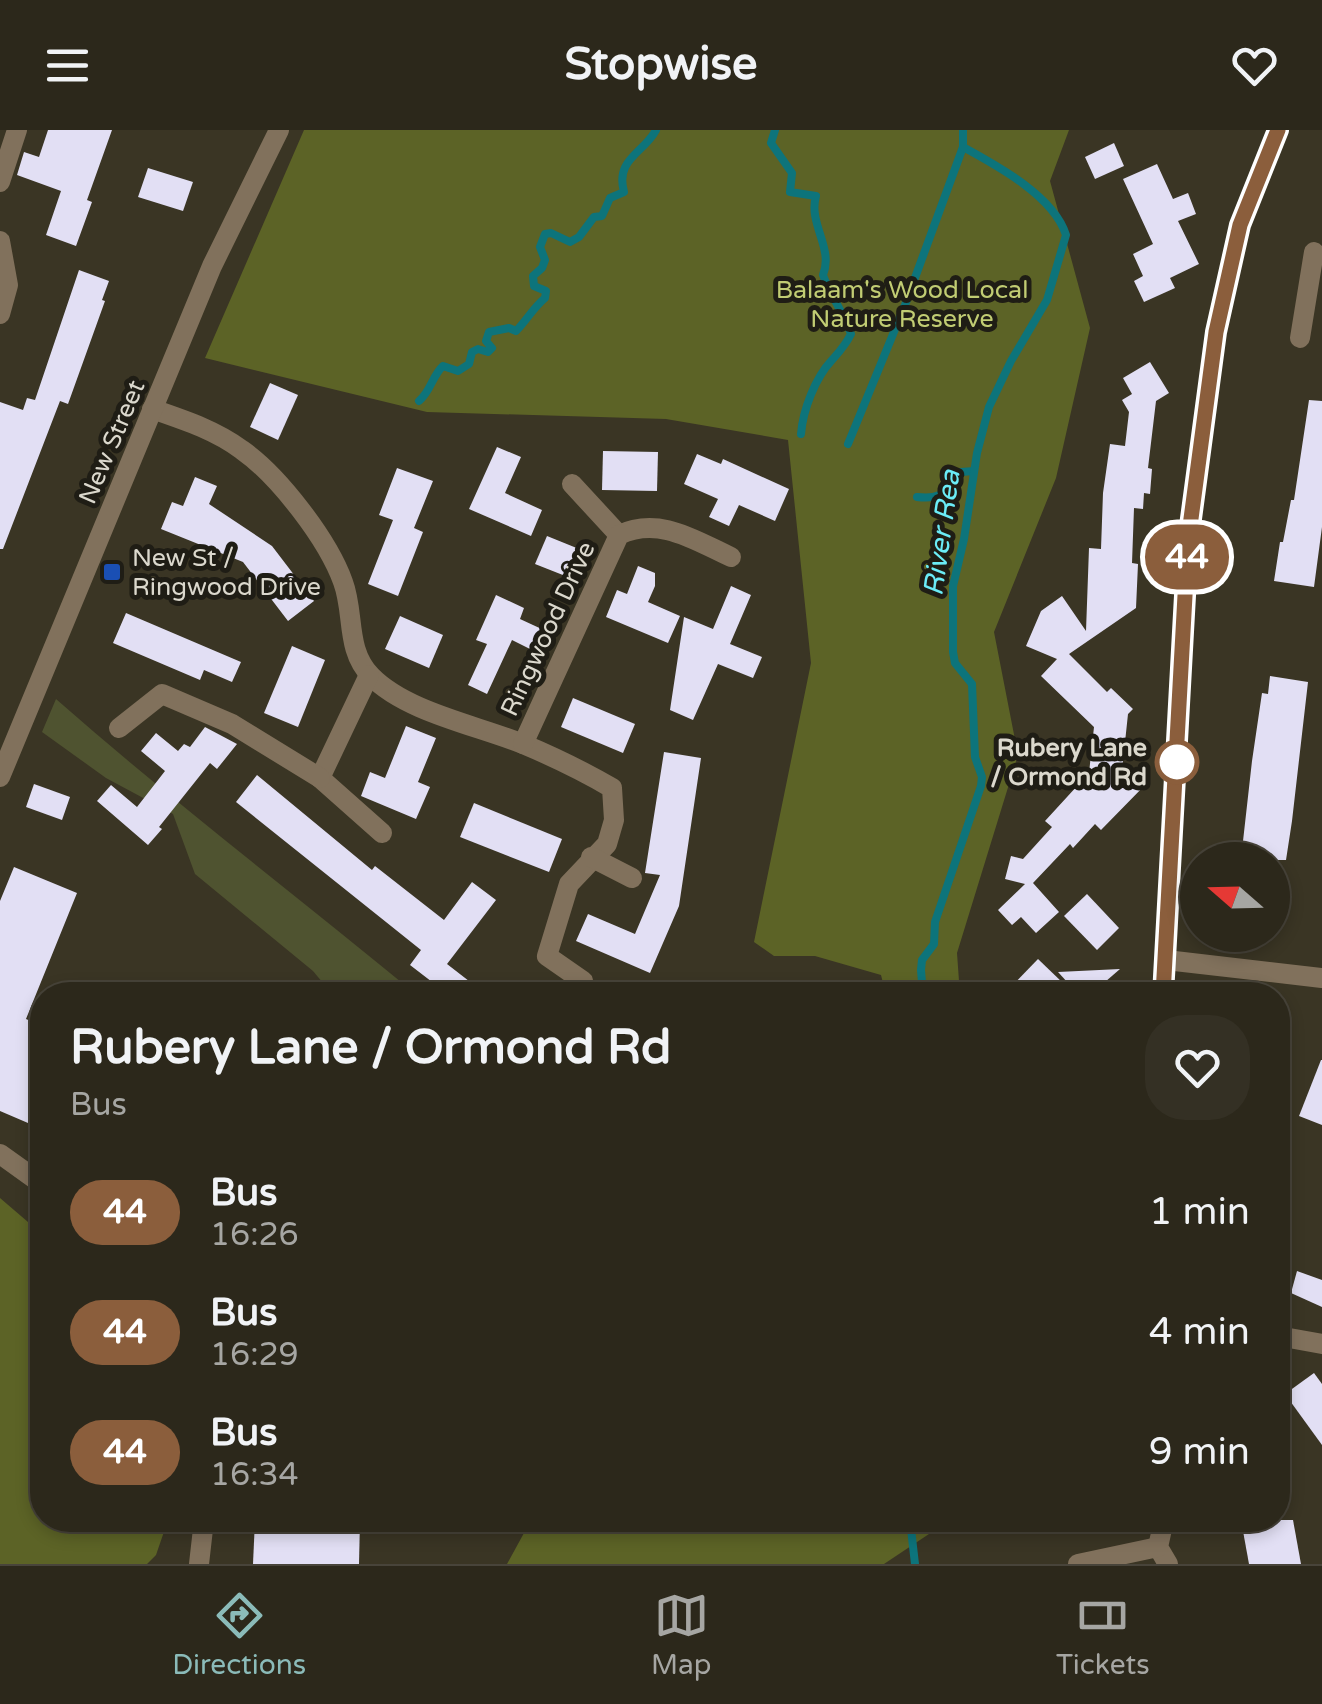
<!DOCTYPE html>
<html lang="en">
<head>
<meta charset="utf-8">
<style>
	:root { --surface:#2c281b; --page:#343024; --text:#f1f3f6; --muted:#a6a6a3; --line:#48443a; --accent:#8bbbb9 }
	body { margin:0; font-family:"Varela Round",sans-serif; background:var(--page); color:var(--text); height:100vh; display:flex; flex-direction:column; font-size:38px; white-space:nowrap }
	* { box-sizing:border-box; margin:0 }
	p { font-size:32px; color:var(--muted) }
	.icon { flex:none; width:55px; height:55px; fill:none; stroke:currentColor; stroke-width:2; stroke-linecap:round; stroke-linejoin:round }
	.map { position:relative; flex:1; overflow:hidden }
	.side { position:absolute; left:30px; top:852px; width:1260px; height:550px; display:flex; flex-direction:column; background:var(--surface); border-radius:40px; box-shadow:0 5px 15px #0003,0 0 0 2px var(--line) }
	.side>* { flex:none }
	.badge { padding:0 20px; border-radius:32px; font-size:35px; line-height:65px }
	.needle { width:65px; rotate:290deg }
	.tools { position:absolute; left:1180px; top:712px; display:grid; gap:20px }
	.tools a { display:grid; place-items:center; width:110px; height:110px; border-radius:50%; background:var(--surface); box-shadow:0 5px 15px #0003,0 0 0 2px var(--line); font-size:50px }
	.map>.badge { position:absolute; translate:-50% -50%; box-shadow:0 0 0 5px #fff }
	.round { display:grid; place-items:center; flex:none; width:105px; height:105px; border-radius:40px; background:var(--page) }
	.headline { display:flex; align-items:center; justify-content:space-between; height:170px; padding:0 40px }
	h1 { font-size:48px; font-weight:800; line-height:75px }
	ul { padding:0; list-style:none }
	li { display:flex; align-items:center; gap:30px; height:120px; padding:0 40px }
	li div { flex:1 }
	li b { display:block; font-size:38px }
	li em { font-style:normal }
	li .badge { min-width:110px; font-weight:700; text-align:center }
	header { display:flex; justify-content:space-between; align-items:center; height:130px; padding:0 40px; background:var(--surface); font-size:45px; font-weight:800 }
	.tabs { display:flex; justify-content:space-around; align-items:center; height:140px; border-top:2px solid var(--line); background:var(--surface); font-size:28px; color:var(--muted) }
	.tabs a { display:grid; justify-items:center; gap:5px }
	.tabs .on { color:var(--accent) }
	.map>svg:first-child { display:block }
	.green { fill:#4f5330 }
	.forest { fill:#5c6326 }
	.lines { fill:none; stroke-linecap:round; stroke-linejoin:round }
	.stream { stroke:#0d747b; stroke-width:8 }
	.building { fill:#e2dff4 }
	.minor { stroke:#81715c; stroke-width:20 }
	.tertiary { stroke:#81715c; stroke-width:20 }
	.line-casing { stroke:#fff; stroke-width:22 }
	.line { stroke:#8b5e3c; stroke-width:15 }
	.transit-dot { fill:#1a4fb4; stroke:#1f1d15; stroke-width:4 }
	.stop-dot { fill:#fff; stroke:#8b5e3c; stroke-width:5 }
	.labels { text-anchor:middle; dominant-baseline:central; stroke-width:10; stroke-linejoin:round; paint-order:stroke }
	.park-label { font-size:25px; fill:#c1cc73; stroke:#1f1d15 }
	.street-label { font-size:25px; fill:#dbd8cd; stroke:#1f1d15 }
	.poi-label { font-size:25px; fill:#dbd8cd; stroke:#1f1d15; text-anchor:start }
	.stop-label { font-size:25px; font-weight:bold; fill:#dbd8cd; stroke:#1f1d15; text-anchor:end }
	.water-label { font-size:28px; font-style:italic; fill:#6becf7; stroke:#1f1d15 }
</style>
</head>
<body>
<header><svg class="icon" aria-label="menu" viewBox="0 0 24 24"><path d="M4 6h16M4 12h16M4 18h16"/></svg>Stopwise<svg class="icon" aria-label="heart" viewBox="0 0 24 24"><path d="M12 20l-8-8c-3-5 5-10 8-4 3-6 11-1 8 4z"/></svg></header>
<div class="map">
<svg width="1322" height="1434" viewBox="0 0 1322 1434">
	<rect width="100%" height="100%" fill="#3a3524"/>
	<path class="green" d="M 56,569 C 173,672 297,766 417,865 L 333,865 L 313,841 L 195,744 L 173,684 L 106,648 L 42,602 Z"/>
	<g class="forest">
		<path d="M 304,0 L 1069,0 L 1050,51 L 1090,198 L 1056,348 L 994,502 L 1018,625 L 957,823 L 960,865 L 886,865 L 881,845 L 815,826 L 774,826 L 754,812 L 811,533 L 788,310 L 666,289 L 427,282 L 205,228 Z"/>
		<path d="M 0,1068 L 42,1104 L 42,1390 L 168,1390 L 156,1425 L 147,1434 L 0,1434 Z"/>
		<path d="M 524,1390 L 950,1390 L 884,1434 L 507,1434 L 524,1403 Z"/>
	</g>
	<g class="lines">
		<g class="stream">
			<path d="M 775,0 L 771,13 L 792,43 L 790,62 L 816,66 C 808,94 834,118 823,145 C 831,167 844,183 851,204 C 845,216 840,221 832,230 C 815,248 803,280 801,304"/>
			<path d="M 419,271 C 431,261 432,246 443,236 L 458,241 L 469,234 L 472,222 L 478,219 L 488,222 L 492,218 L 486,211 L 489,202 L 509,198 L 516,201 C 527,190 533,178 545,168 L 546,161 L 534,156 L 533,146 L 542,138 L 545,130 L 540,117 L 545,104 L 551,103 L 570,112 L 579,107 L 594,87 L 602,86 L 610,68 L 624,62 C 615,29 643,24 656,0"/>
			<path d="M 848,314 L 905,175 L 963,17"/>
			<path d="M 917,367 C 946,370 943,360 961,342 L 974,341"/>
			<path d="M 923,865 L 921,840 L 922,830 L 934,814 L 935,792 L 981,656 L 982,647 L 975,627 L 972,554 L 955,533 L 953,522 L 953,456 L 964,409 L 977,323 L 989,277 L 1011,231 L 1047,170 L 1066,105 C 1054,66 996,35 963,17 L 963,0"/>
			<path d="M 910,1390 L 915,1434"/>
		</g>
	</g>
	<g class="building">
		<path d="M 48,0 L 112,0 L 87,70 L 92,72 L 76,116 L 46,105 L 61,61 L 17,45 L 24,22 L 39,27 Z"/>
		<path d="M 1114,13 L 1124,36 L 1095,49 L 1085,27 Z"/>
		<path d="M 1157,34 L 1173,69 L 1188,63 L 1196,84 L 1178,91 L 1199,134 L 1170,148 L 1175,158 L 1144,172 L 1134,151 L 1143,146 L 1133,124 L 1153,114 L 1123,49 Z"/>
		<path d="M 148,38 L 193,52 L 183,81 L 138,67 Z"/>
		<path d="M 79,140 L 109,151 L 102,170 L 105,171 L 68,274 L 60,271 L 3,419 L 0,419 L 0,272 L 23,280 L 27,268 L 35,270 Z"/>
		<path d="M 1150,232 L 1169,263 L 1156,271 L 1148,338 L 1152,339 L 1150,364 L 1144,363 L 1143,379 L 1134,378 L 1132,433 L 1138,434 L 1136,478 L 1069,524 L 1107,562 L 1111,558 L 1133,579 L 1128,584 L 1121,650 L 1147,653 L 1101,700 L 1095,694 L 1073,718 L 1070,714 L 1033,753 L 1059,782 L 1036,803 L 1021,787 L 1012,795 L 998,780 L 1025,754 L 1005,749 L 1011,726 L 1023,729 L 1052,697 L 1045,691 L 1089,643 L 1094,597 L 1041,546 L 1057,529 L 1026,516 L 1041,481 L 1062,466 L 1086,501 L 1089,418 L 1101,419 L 1103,363 L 1110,314 L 1125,316 L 1129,282 L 1122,270 L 1132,264 L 1123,248 Z"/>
		<path d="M 270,253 L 298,265 L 278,310 L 250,297 Z"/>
		<path d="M 1309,270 L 1322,271 L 1322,397 L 1314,457 L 1274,451 L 1280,412 L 1283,412 L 1291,370 L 1294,370 Z"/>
		<path d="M 497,317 L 521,327 L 505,363 L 542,380 L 531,406 L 469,379 Z"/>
		<path d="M 603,321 L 658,322 L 657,361 L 602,360 Z"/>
		<path d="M 697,324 L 721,334 L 723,329 L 789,359 L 775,391 L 739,375 L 729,396 L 709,387 L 718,369 L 684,354 Z"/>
		<path d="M 397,338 L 433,351 L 414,398 L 423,402 L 398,466 L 368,454 L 393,390 L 379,385 Z"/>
		<path d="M 195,347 L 217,356 L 209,374 L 272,416 L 314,471 L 288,491 L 243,432 L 161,399 L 172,372 L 183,376 Z"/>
		<path d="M 547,406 L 589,423 L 578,451 L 535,434 Z"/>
		<path d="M 638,436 L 655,443 L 655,456 L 648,472 L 680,486 L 668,513 L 606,487 L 617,460 L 627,464 Z"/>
		<path d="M 731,456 L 751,465 L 730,514 L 762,527 L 753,548 L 718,534 L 693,590 L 670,580 L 684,487 L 713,499 Z"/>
		<path d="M 496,465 L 524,478 L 520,489 L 546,501 L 536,522 L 512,510 L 487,564 L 468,555 L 487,514 L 476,510 Z"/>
		<path d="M 126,483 L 241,532 L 232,552 L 204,540 L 200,550 L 113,513 Z"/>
		<path d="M 400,486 L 443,505 L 429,538 L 385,519 Z"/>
		<path d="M 292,516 L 325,530 L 298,597 L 264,583 Z"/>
		<path d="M 1270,546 L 1308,552 L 1292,691 L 1286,730 L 1246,730 L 1248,721 L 1242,720 L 1252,631 L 1262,563 L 1268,564 Z"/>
		<path d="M 573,568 L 635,594 L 623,623 L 561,597 Z"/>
		<path d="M 406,596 L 436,608 L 418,652 L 430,657 L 416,689 L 361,666 L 370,642 L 385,648 Z"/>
		<path d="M 205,597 L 237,614 L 217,639 L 210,633 L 159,697 L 162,699 L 148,715 L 97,671 L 111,655 L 137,677 L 165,641 L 141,621 L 156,603 L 178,621 L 184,614 L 190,617 Z"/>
		<path d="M 664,622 L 701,628 L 679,776 L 650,843 L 576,811 L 588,784 L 635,804 L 660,745 L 645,743 Z"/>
		<path d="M 257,645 L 372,740 L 375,736 L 444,790 L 472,752 L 496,770 L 447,834 L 487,865 L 449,865 L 410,835 L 421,820 L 236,672 Z"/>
		<path d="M 34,654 L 70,667 L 62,690 L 26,677 Z"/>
		<path d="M 474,673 L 562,709 L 549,742 L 460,707 Z"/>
		<path d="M 14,737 L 77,763 L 26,889 L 42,896 L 42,999 L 0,981 L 0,771 Z"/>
		<path d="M 1087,764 L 1119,798 L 1097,820 L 1064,786 Z"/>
		<path d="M 1038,829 L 1064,854 L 1053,865 L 1003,865 Z"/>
		<path d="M 1120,839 L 1090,865 L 1079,865 L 1058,842 Z"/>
		<path d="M 1321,930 L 1322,930 L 1322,995 L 1299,986 Z"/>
		<path d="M 1297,1141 L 1322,1150 L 1322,1177 L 1291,1163 Z"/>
		<path d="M 1314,1243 L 1322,1254 L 1322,1315 L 1285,1264 Z"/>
		<path d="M 255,1390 L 360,1390 L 359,1434 L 253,1434 Z"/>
		<path d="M 1241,1390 L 1293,1390 L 1301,1434 L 1249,1434 Z"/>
	</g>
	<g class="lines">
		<g class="minor">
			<path d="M 0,52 L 17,0"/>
			<path d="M 0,111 L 8,155 L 0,184"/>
			<path d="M 1300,208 L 1314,122"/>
			<path d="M 152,279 C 184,290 215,300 242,320 C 279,346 328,410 343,452 C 355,484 345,519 371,546 C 406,582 476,595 523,614 C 554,627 583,641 612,658 L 614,690 L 607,714 L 569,754 L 547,826 L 583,851"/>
			<path d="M 572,354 L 619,405"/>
			<path d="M 369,545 L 320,648 L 382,703"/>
			<path d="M 119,598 L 162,564 L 232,594 L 320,648"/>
			<path d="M 523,614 L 619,405 C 659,386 694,410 731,427"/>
			<path d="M 591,727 L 632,748"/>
			<path d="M 1166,830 L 1322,848"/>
			<path d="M 0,1024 L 42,1054"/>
			<path d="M 1278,1206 L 1322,1214"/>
			<path d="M 199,1434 L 204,1390"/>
		</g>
		<g class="tertiary">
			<path d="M 0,647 L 212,136 L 279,0"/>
			<path d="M 1163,865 L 1188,411 L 1216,202 L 1240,95 L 1278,0"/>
			<path d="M 1164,1390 L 1158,1417 L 1168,1434"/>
			<path d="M 1078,1434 L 1158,1417"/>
		</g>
	</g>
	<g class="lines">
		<g class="line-casing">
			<path id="line" d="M 1163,865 L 1188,411 L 1216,202 L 1240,95 L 1278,0"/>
		</g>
		<use href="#line" class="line"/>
	</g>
	<rect class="transit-dot" x="102" y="432" width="20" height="20" rx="5"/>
	<circle class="stop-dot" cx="1177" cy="632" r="20"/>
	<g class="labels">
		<g class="park-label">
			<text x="902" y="160">Balaam's Wood Local<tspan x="902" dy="29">Nature Reserve</tspan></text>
		</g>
		<g class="street-label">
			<text transform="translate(112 312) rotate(-67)">New Street</text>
			<text transform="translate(548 499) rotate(-65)">Ringwood Drive</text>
		</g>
		<g class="poi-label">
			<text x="132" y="428">New St /<tspan x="132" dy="29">Ringwood Drive</tspan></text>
		</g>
		<g class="stop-label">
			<text x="1147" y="618">Rubery Lane<tspan x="1147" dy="29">/ Ormond Rd</tspan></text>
		</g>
		<g class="water-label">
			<text transform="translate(942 403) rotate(-82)">River Rea</text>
		</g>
	</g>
</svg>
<div class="tools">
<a><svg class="needle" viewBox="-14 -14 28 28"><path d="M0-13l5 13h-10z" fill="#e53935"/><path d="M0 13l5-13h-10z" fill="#a6a6a3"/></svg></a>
</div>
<b class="badge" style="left:1187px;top:427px;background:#8b5e3c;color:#fff">44</b>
<section class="side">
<div class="headline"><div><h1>Rubery Lane / Ormond Rd</h1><p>Bus</p></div><a class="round"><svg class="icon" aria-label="heart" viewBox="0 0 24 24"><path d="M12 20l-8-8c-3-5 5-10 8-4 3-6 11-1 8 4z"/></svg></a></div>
<ul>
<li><span class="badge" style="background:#8b5e3c;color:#fff">44</span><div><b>Bus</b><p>16:26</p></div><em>1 min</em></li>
<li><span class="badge" style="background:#8b5e3c;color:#fff">44</span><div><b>Bus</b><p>16:29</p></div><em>4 min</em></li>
<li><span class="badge" style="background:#8b5e3c;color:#fff">44</span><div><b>Bus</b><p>16:34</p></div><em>9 min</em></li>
</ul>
</section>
</div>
<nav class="tabs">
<a class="on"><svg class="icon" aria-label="directions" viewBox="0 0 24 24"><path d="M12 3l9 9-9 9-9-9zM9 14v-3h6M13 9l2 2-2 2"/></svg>Directions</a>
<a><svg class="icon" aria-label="map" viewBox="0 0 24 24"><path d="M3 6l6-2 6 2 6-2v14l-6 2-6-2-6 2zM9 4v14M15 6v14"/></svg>Map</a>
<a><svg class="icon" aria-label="tickets" viewBox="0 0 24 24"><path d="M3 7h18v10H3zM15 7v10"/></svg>Tickets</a>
</nav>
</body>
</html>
